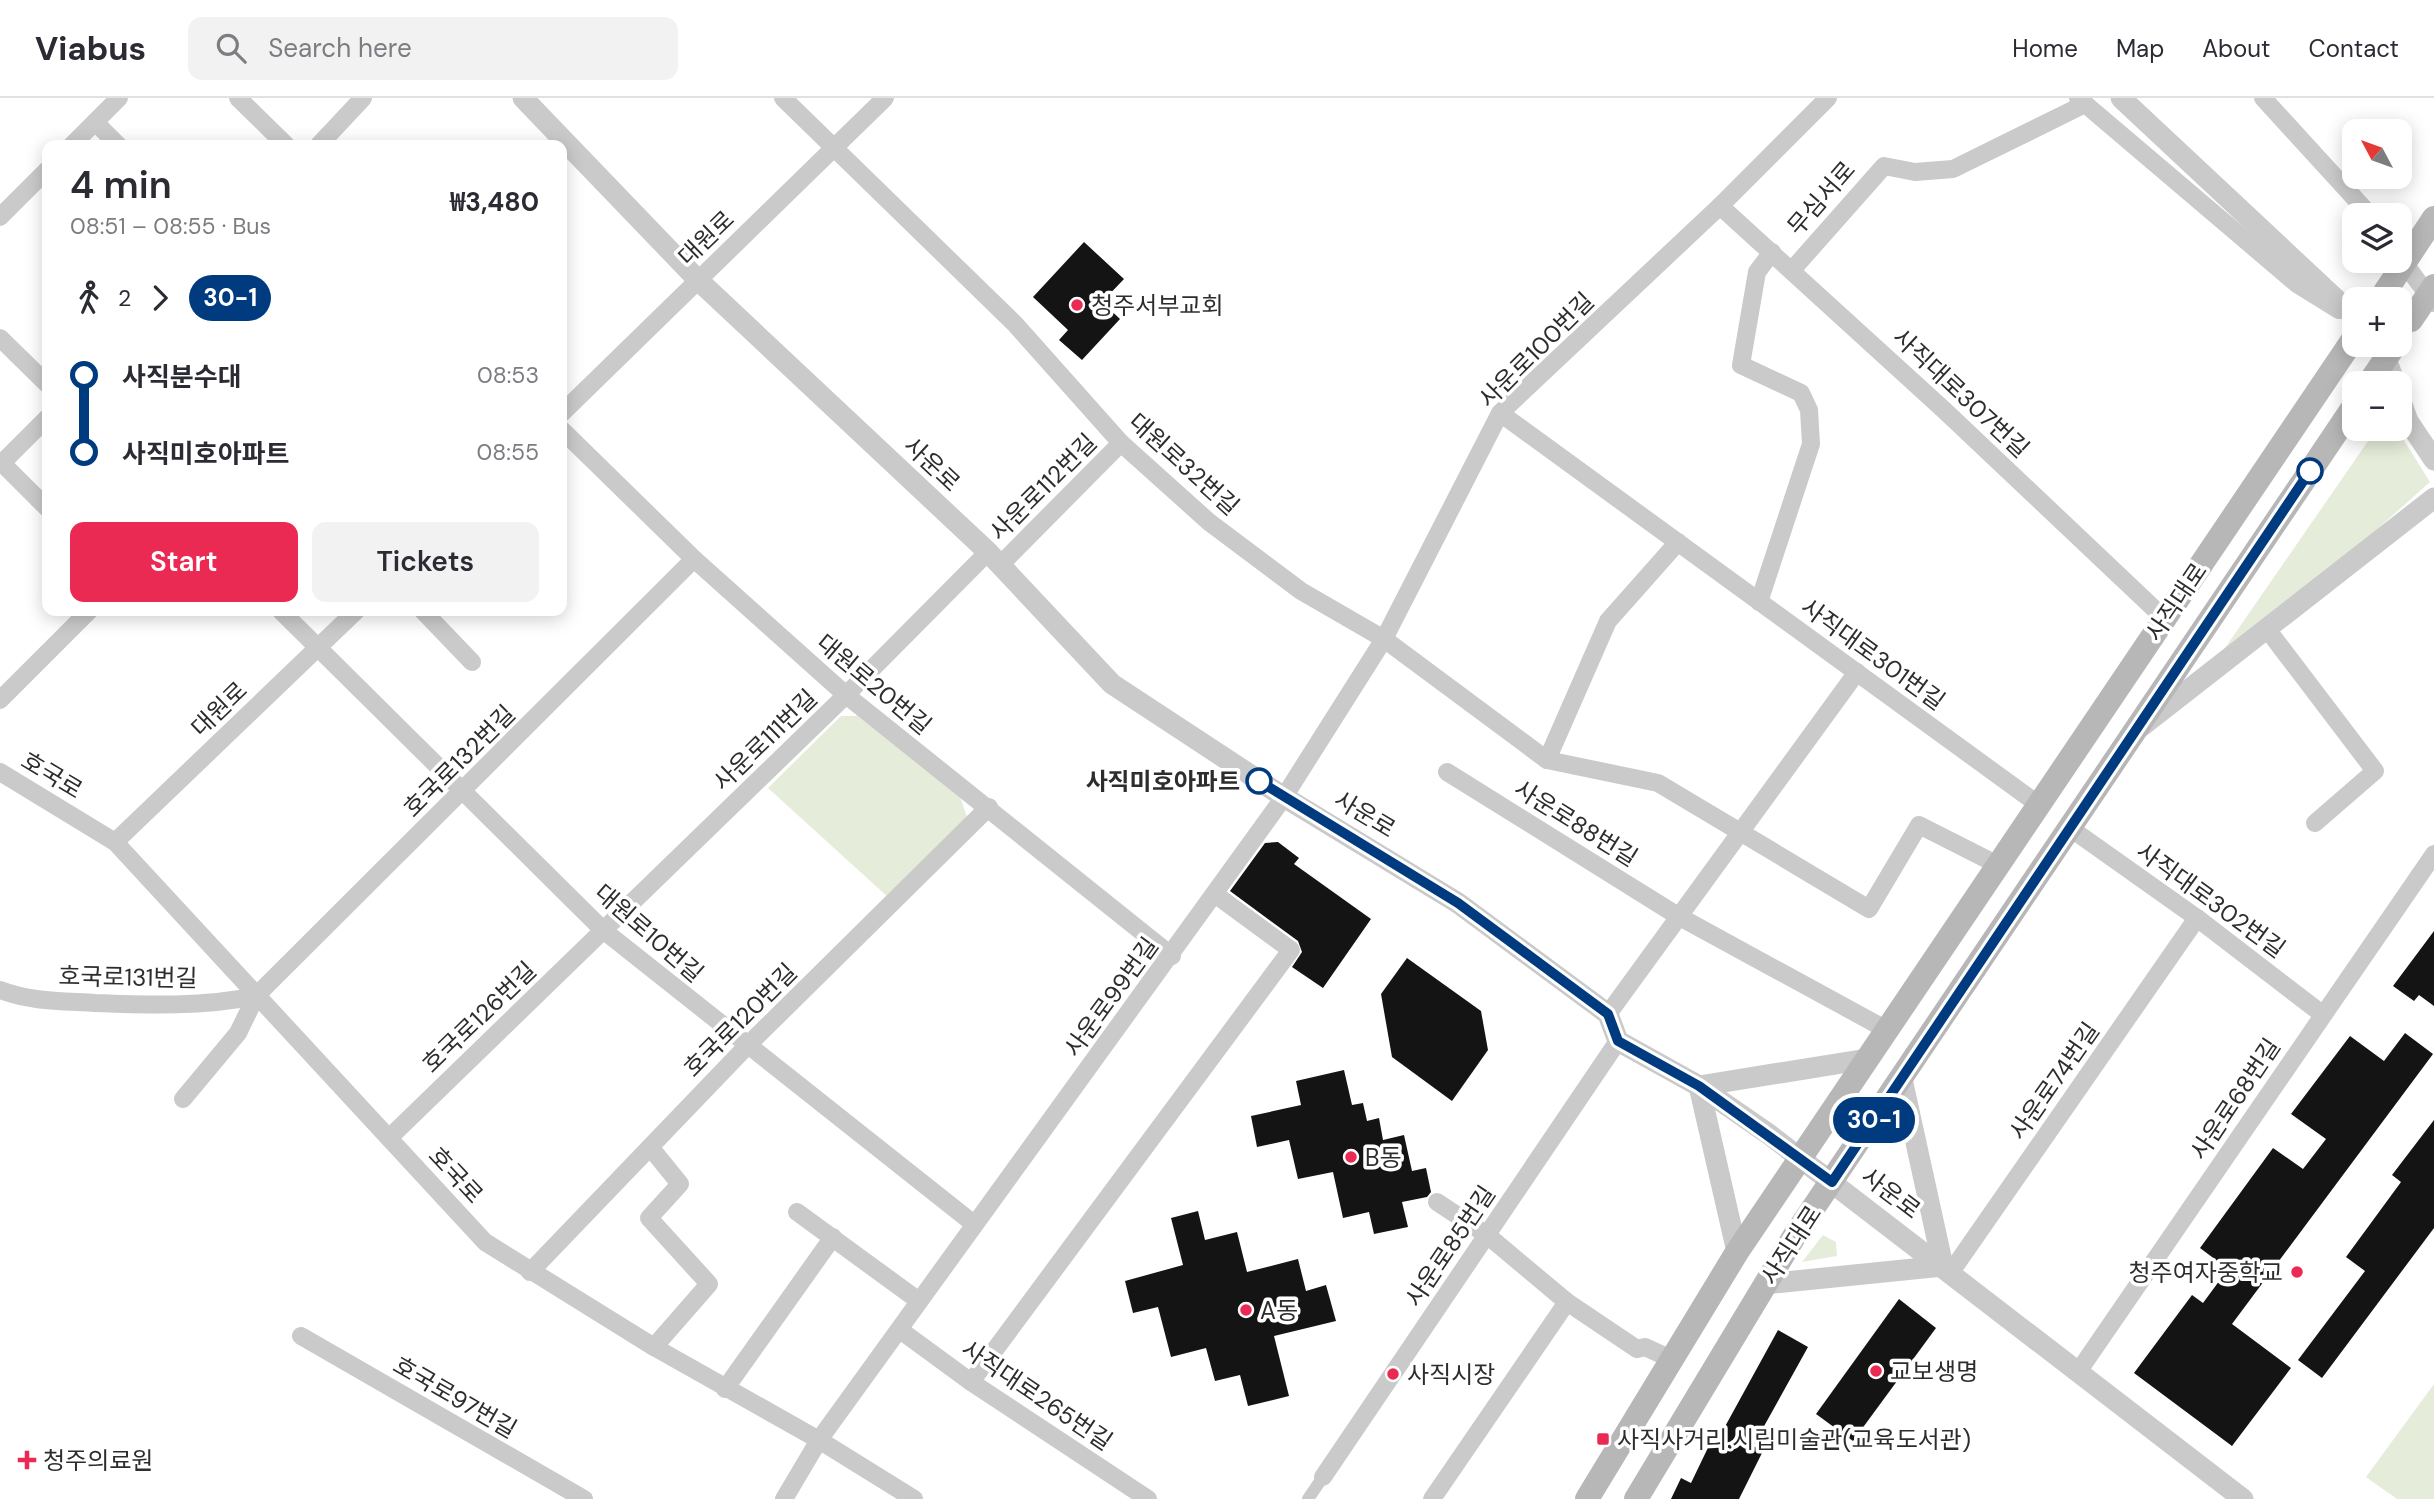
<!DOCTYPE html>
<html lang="en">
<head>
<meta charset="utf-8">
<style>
	:root { --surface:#fff; --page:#f2f2f3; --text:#2b2b33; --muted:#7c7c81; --line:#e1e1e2; --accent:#ea2a52 }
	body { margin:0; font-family:"DM Sans","Noto Sans KR",sans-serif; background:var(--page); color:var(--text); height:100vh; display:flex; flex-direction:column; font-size:26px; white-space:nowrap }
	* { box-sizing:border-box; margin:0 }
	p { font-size:23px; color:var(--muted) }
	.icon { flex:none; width:38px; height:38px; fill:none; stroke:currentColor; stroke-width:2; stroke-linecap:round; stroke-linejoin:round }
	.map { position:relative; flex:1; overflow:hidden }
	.panel { position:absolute; left:42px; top:42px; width:525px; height:476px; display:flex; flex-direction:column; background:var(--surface); border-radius:14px; box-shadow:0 4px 18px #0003 }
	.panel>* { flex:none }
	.badge { padding:0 14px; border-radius:23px; font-size:24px; line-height:46px }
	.needle { width:46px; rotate:311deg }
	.tools { position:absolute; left:2342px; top:21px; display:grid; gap:14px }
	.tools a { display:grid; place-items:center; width:70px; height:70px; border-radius:14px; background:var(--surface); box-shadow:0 4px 18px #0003; font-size:35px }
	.map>.badge { position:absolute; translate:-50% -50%; box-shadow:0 0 0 4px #fff }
	.legs { display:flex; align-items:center; gap:10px; height:77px; padding:0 28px; font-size:23px }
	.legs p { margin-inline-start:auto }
	.summary { display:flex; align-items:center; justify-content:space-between; height:119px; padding:0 28px }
	h1 { font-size:38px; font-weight:600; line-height:52px }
	.button { display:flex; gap:14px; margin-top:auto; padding:14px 28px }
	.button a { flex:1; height:80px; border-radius:14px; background:var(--accent); color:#fff; font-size:28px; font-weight:600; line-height:80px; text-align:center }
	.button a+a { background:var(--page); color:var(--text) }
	ul { padding:0 28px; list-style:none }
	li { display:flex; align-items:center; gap:24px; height:77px; font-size:26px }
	li i { display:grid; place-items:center; width:10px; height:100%; margin:0 9px; background:currentColor }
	li i::after { content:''; width:18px; height:18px; margin:-9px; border:5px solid; border-radius:50%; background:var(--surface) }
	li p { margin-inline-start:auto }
	li:first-child i { background:linear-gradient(#0000 50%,currentColor 0) }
	li:last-child i { background:linear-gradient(currentColor 50%,#0000 0) }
	header { display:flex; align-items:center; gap:42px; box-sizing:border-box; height:98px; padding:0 35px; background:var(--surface); border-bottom:2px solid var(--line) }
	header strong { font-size:33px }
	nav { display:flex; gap:38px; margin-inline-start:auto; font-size:24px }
	.search { width:490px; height:63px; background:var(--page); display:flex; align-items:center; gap:18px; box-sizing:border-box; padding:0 24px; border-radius:14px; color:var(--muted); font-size:26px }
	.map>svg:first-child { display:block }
	.green { fill:#e6ecda }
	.building { fill:#141414 }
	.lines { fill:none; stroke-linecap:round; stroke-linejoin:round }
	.pedestrian { stroke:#cacaca; stroke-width:12 }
	.minor { stroke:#cacaca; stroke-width:18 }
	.tertiary { stroke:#cacaca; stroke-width:21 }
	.secondary { stroke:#b7b7b7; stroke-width:24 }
	.secondary-bridge { stroke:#b7b7b7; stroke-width:24 }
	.line-1-casing { stroke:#fff; stroke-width:16 }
	.line-1 { stroke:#003b80; stroke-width:10 }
	.poi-dot { fill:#ea2a52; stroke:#fff; stroke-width:2.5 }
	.stop-1-dot { fill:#fff; stroke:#003b80; stroke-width:3.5 }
	.labels { text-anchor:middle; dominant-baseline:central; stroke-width:7; stroke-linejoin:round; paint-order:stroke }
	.street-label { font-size:24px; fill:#2d2d2d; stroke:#fff }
	.poi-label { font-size:24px; fill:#2d2d2d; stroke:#fff; text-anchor:start }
	.stop-label { font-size:24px; font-weight:bold; fill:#2d2d2d; stroke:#fff; text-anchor:end }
</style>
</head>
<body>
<header>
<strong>Viabus</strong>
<div class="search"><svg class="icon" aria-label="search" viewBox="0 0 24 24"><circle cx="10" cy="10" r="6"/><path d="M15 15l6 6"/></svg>Search here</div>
<nav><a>Home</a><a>Map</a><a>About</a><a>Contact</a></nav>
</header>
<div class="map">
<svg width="2434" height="1401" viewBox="0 0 2434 1401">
	<rect width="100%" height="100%" fill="#fff"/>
	<g class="green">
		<path d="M 2375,333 L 2398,333 L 2430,384 L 2279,519 L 2216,563 Z"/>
		<path d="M 841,618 L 858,618 L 960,698 L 967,719 L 889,800 L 768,690 Z"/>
		<path d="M 1823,1137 L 1836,1144 L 1837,1158 L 1802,1164 Z"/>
		<path d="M 2434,1286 L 2434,1401 L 2397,1401 L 2366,1379 Z"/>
	</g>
	<g class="building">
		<path d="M 1084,144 L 1124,181 L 1102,204 L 1120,221 L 1082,262 L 1059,242 L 1068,232 L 1033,199 Z"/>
		<path d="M 1278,744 L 1299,760 L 1294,766 L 1371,821 L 1323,890 L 1292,869 L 1302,854 L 1298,843 L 1230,793 L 1265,745 Z"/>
		<path d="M 2434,833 L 2434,908 L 2419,897 L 2414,903 L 2393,888 Z"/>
		<path d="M 1407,860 L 1481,913 L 1488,952 L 1452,1003 L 1392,959 L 1381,896 Z"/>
		<path d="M 2405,935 L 2433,956 L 2232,1226 L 2291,1270 L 2232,1348 L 2134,1275 L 2192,1197 L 2203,1205 L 2228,1171 L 2200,1150 L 2273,1050 L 2303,1071 L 2326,1041 L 2291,1016 L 2350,938 L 2384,963 Z"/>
		<path d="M 1344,972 L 1352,1007 L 1363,1005 L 1367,1023 L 1379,1020 L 1383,1042 L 1404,1037 L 1412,1073 L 1426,1070 L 1431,1094 L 1427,1099 L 1402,1104 L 1408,1129 L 1374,1136 L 1369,1114 L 1343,1120 L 1333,1074 L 1298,1081 L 1289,1042 L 1257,1049 L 1251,1018 L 1301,1007 L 1296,983 Z"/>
		<path d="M 2434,1022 L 2434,1130 L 2322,1280 L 2298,1262 L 2365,1173 L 2346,1159 L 2401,1084 L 2392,1077 Z"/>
		<path d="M 1198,1113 L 1205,1142 L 1237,1134 L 1247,1174 L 1298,1161 L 1306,1193 L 1326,1187 L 1336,1223 L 1274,1238 L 1289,1298 L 1248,1308 L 1240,1277 L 1215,1283 L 1206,1250 L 1171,1259 L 1158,1209 L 1133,1215 L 1125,1183 L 1183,1167 L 1171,1120 Z"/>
		<path d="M 1899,1201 L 1936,1230 L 1853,1343 L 1816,1316 Z"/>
		<path d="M 1778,1232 L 1808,1249 L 1753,1348 L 1763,1353 L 1739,1401 L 1671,1401 L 1681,1380 L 1691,1385 L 1717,1331 L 1722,1334 Z"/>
	</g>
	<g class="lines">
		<path class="pedestrian" d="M 1308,1401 L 1323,1379"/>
		<g class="minor">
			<path d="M 238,0 L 286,47"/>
			<path d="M 783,0 L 1015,226 L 1121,345 L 1209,424 L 1301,493 L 1384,541 L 1547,662 L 1658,685 L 1869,811 L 1919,727 L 1998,767"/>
			<path d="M 2078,0 L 2297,186 L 2339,212"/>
			<path d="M 2263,0 L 2370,117"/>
			<path d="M 95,24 L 118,47"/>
			<path d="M 72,47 L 119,0"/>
			<path d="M 319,47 L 363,0"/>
			<path d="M 1720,108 L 1944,312 L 2165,521"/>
			<path d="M 0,119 L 47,72"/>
			<path d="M 2399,158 L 2434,205"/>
			<path d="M 1792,172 L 1884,68 L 1915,74 L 1953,71 L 2085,6"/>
			<path d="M 0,240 L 47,286"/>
			<path d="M 562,315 L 885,0"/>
			<path d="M 1500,315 L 2039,707"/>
			<path d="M 562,332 L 694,461 L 846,597 L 1172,858"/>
			<path d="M 2,365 L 47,410"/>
			<path d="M 0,367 L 47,320"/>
			<path d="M 1000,467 L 1121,345"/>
			<path d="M 1759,504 L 1811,346 L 1809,312 L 1801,295 L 1741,267 L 1757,174 L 1772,154"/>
			<path d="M 281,513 L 603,832 L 974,1126"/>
			<path d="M 423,513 L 472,564"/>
			<path d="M 2267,531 L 2375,673 L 2315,725"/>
			<path d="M 0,602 L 89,513"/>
			<path d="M 1547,662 L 1608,523 L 1678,444"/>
			<path d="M 0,674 L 115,744 L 485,1144 L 654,1249 L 819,1342 L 914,1401"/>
			<path d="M 1447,674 L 1678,818 L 1887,932"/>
			<path d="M 2070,730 L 2197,820 L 2322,916"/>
			<path d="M 115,744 L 356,513"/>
			<path d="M 0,892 C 31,904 62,903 95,905 C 149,907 203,909 256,898"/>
			<path d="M 1608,916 L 1857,574"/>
			<path d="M 183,1001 L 238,935 L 256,898 L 694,461"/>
			<path d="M 389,1040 L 846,597 L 988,454"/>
			<path d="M 650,1049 L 680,1086 L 649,1120 L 709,1186 L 654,1249"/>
			<path d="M 1437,1104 L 1487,1137 L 1567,1204 L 1637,1251 L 1645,1249 L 1671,1261"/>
			<path d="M 797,1114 L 919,1203"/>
			<path d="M 530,1174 L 747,948 L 989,709"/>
			<path d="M 1951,1174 L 2197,820"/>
			<path d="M 900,1232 L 971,1284 L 1148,1401"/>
			<path d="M 301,1238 L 584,1401"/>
			<path d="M 2078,1274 L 2434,756"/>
			<path d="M 971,1284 L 1291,852 L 1216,797"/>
			<path d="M 725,1291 L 833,1139"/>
			<path d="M 1323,1379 L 1618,943"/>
			<path d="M 784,1401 L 819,1342 L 1284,699 L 1384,541 L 1500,315 L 1720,108 L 1828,0"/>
			<path d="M 1432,1401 L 1567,1204"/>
		</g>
		<g class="tertiary">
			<path d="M 523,0 L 698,182 L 988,454 L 1112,586 L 1284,699 L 1458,805 L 1608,916 L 1618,943 L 1699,988 L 1770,1037 L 2243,1401"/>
			<path d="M 2121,0 L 2354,218"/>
			<path d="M 2386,261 L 2395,285"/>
			<path d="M 2399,298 L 2408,323 L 2434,362"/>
			<path d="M 2142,628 L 2434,400"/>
			<path d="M 1902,981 L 1943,1168"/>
			<path d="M 1699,988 L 1867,961"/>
			<path d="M 1699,988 L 1737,1154"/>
			<path d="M 1765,1186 L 1943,1168"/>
		</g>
		<g class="secondary">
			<path d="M 2369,285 L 2395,247"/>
			<path d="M 1587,1401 L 1737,1154 L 2354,240"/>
			<path d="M 1636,1401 L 1795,1137 L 2354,308"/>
		</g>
		<g class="secondary-bridge">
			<path d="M 2385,194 L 2434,120"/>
			<path d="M 2411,222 L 2434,188"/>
		</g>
	</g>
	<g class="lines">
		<g class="line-1-casing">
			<path id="line-1" d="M 1259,683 L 1458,805 L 1608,916 L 1618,943 L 1699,988 L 1832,1084 L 2310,373"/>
		</g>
		<use href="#line-1" class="line-1"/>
	</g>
	<g class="poi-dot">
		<circle cx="1077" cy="207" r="7"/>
		<circle cx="1351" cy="1059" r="7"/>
		<circle cx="2297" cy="1174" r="7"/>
		<circle cx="1246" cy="1212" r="7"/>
		<circle cx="1876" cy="1273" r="7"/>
		<circle cx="1393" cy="1276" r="7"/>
		<rect x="1596" y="1334" width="14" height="14" rx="3.5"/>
		<path d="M23.5 1351.5h7v7h7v7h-7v7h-7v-7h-7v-7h7z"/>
	</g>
	<g class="stop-1-dot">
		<circle cx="2310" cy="373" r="12"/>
		<circle cx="1259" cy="683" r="12"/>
	</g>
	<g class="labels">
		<g class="street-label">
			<text transform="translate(1821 100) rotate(-49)">무심서로</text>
			<text transform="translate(706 140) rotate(-44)">대원로</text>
			<text transform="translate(1536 252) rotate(-45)">사운로100번길</text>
			<text transform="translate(1961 295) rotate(43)">사직대로307번길</text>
			<text transform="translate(932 366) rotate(43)">사운로</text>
			<text transform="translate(1184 366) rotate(42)">대원로32번길</text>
			<text transform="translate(1043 389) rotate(-45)">사운로112번길</text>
			<text transform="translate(2176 504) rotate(-56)">사직대로</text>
			<text transform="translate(1873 556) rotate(36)">사직대로301번길</text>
			<text transform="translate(874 586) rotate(40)">대원로20번길</text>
			<text transform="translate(219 611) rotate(-44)">대원로</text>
			<text transform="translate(765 642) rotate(-44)">사운로111번길</text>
			<text transform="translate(459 663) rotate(-45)">호국로132번길</text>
			<text transform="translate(52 677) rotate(31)">호국로</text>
			<text transform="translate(1365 716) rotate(31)">사운로</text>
			<text transform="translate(1576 725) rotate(32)">사운로88번길</text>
			<text transform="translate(2211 802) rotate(36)">사직대로302번길</text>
			<text transform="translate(649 835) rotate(41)">대원로10번길</text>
			<text transform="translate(128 879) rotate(1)">호국로131번길</text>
			<text transform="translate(1111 899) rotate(-54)">사운로99번길</text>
			<text transform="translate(479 919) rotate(-44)">호국로126번길</text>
			<text transform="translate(740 922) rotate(-45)">호국로120번길</text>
			<text transform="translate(2054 983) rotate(-55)">사운로74번길</text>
			<text transform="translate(2235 1001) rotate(-56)">사운로68번길</text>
			<text transform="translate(456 1077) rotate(47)">호국로</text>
			<text transform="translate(1891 1095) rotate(37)">사운로</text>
			<text transform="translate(1791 1147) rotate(-57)">사직대로</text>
			<text transform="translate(1450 1148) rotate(-56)">사운로85번길</text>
			<text transform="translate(1037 1297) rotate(34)">사직대로265번길</text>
			<text transform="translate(455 1299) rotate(30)">호국로97번길</text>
		</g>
		<g class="poi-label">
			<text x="1091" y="207">청주서부교회</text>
			<text x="1365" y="1059">B동</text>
			<text x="2283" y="1174" text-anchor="end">청주여자중학교</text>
			<text x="1260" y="1212">A동</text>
			<text x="1890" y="1273">교보생명</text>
			<text x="1407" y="1276">사직시장</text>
			<text x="1617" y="1341">사직사거리.시립미술관(교육도서관)</text>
			<text x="43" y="1362">청주의료원</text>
		</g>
		<g class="stop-label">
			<text x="1240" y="683">사직미호아파트</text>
		</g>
	</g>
</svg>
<div class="tools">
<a><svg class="needle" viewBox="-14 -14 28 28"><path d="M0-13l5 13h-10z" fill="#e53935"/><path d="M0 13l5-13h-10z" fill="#7c7c81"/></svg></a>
<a><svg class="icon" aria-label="layers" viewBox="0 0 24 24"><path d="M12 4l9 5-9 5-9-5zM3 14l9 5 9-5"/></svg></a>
<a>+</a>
<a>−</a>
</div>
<b class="badge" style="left:1874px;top:1022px;background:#003b80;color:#fff">30-1</b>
<section class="panel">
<div class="summary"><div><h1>4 min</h1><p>08:51 – 08:55 · Bus</p></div><b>₩3,480</b></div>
<div class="legs"><svg class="icon" aria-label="walk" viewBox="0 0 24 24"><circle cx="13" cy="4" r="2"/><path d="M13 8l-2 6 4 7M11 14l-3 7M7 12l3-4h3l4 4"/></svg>2<svg class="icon" aria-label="forward" viewBox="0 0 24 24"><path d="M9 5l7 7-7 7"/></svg><b class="badge" style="background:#003b80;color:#fff">30-1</b></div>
<ul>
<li><i style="color:#003b80"></i><b>사직분수대</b><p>08:53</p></li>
<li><i style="color:#003b80"></i><b>사직미호아파트</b><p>08:55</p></li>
</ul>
<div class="button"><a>Start</a><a>Tickets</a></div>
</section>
</div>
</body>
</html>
